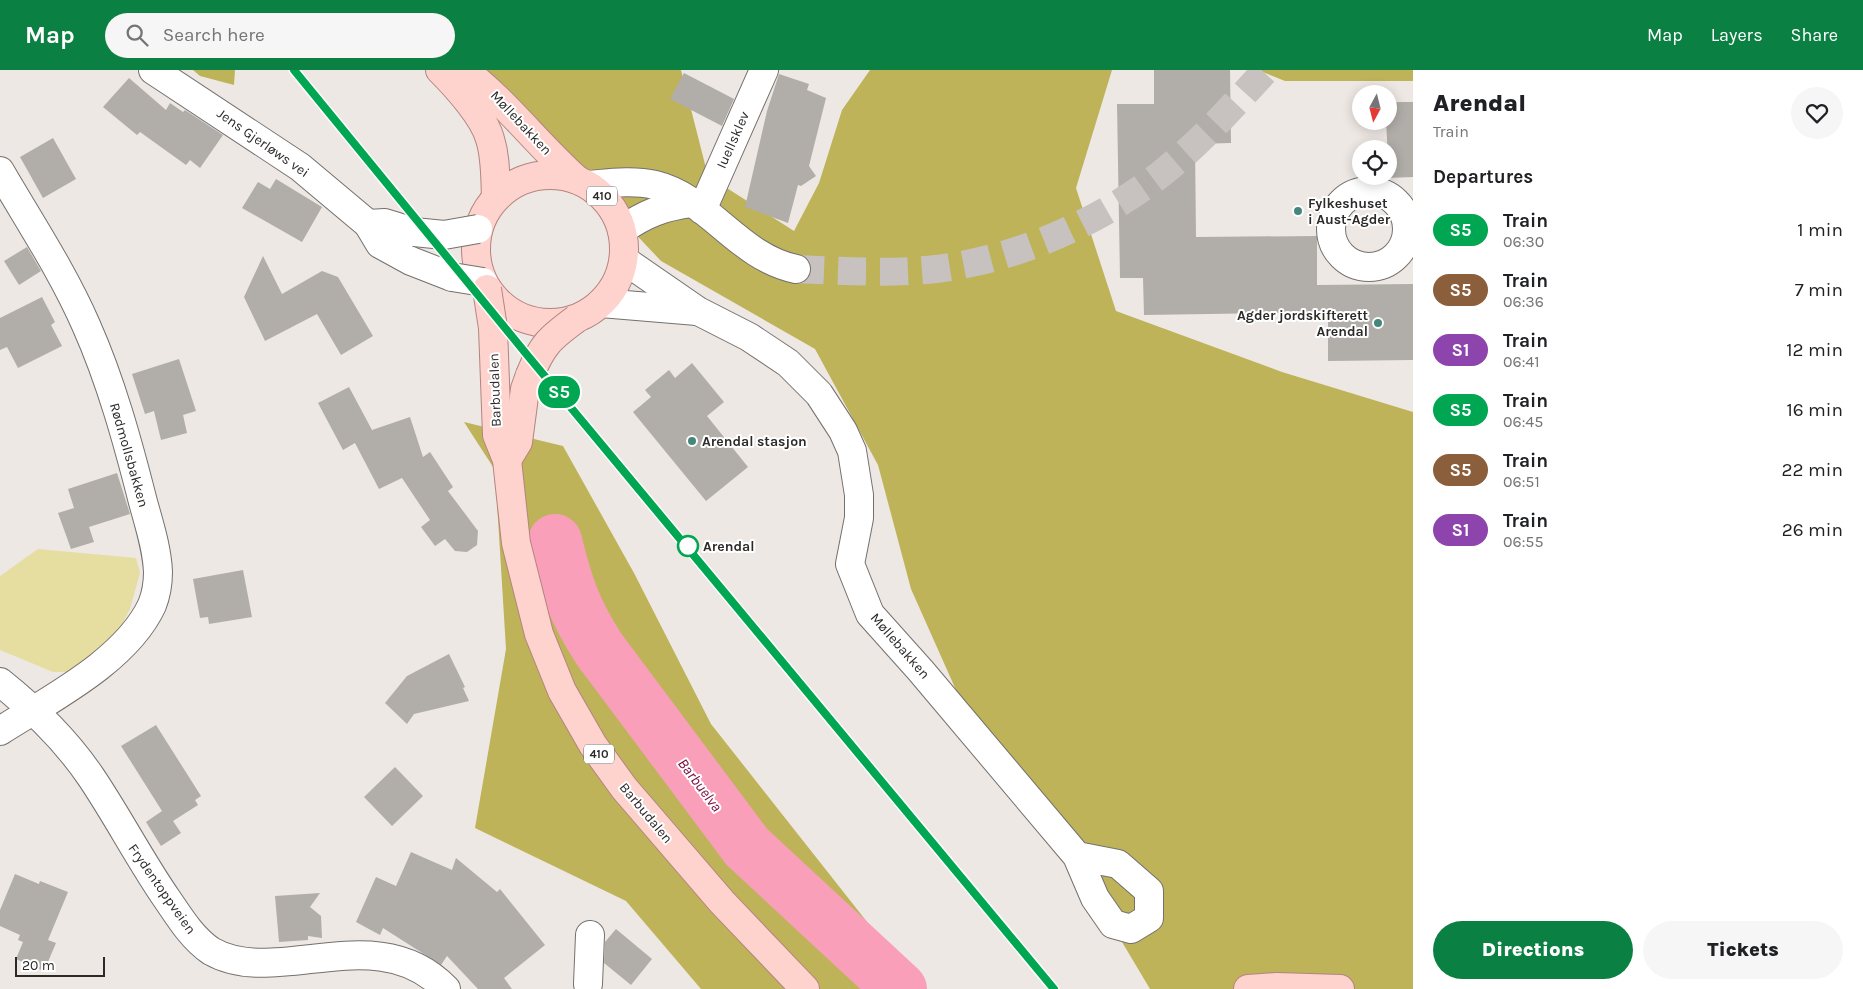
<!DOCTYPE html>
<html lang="en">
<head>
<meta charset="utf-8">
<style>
	:root { --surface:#fff; --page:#f6f6f6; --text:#202124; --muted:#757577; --accent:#0b8043 }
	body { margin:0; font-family:Karla,sans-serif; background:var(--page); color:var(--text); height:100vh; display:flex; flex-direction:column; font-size:19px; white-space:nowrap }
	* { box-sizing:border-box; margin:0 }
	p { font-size:16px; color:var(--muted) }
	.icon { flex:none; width:28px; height:28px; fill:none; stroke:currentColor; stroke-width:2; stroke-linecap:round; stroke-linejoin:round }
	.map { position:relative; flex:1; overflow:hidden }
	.details { display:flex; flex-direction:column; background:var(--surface); width:450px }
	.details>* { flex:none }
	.badge { padding:0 10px; border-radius:16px; font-size:18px; line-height:32px }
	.needle { width:32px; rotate:187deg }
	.controls { position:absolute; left:1352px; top:15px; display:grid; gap:10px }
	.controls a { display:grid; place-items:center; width:45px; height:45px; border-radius:50%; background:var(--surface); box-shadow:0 2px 12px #0003; font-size:25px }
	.scale { position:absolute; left:15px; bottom:12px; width:90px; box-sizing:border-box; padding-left:5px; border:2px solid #2c2a29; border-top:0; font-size:14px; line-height:18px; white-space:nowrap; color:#2c2a29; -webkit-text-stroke:4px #fff; paint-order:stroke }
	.map>.badge { position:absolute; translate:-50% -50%; box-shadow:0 0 0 2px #fff }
	h2 { padding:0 20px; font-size:19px; line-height:45px }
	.round { display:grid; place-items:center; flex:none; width:52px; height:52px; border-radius:26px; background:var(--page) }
	.summary { display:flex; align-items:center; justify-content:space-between; height:85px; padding:0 20px }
	h1 { font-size:24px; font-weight:800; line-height:38px }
	.action { display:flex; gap:10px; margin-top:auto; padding:10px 20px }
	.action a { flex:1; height:58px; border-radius:30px; background:var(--accent); color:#fff; font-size:20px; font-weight:800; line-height:58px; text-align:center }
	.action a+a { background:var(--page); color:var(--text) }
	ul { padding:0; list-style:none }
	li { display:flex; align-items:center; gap:15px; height:60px; padding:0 20px }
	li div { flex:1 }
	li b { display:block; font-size:19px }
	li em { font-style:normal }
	li .badge { min-width:55px; font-weight:700; text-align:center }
	header { display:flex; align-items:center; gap:30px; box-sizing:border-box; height:70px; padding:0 25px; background:var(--accent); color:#fff }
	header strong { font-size:24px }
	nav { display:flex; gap:28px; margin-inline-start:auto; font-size:18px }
	.search { width:350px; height:45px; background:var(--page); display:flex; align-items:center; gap:12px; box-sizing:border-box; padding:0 18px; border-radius:28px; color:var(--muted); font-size:19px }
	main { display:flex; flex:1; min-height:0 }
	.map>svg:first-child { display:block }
	.green { fill:#e5dea0 }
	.forest { fill:#beb359 }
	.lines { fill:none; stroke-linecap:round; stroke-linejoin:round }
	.river { stroke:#fa9fba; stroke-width:54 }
	.building { fill:#b1ada8 }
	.minor-tunnel { stroke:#c7c2bf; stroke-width:28; stroke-dasharray:28 14; stroke-linecap:butt }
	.minor-casing { stroke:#75706d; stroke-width:30 }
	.secondary-casing { stroke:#75706d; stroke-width:30 }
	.primary-casing { stroke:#b4847e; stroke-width:30 }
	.minor { stroke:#fff; stroke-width:28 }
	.secondary { stroke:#fff; stroke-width:28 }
	.primary { stroke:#fed2cd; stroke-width:28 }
	.rail-casing { stroke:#565351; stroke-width:5.5 }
	.rail { stroke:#fff; stroke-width:4; stroke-dasharray:11; stroke-linecap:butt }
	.secondary-bridge-casing { stroke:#75706d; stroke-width:30; stroke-linecap:butt }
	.primary-bridge-casing { stroke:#b4847e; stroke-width:30; stroke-linecap:butt }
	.secondary-bridge { stroke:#fff; stroke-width:28 }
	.primary-bridge { stroke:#fed2cd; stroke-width:28 }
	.line-casing { stroke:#fff; stroke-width:11 }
	.line { stroke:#00a651; stroke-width:8 }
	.poi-dot { fill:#45887b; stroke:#fff; stroke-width:2 }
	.stop-dot { fill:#fff; stroke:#00a651; stroke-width:2.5 }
	.labels { text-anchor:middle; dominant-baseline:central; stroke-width:4; stroke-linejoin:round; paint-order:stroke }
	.shield { fill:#fff; stroke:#6b6a69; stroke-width:1 }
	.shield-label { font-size:12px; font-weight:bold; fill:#2c2a29 }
	.street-label { font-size:14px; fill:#2c2a29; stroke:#fff }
	.poi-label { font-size:14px; font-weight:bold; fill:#2c2a29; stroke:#fff; text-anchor:start }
	.stop-label { font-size:14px; font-weight:bold; fill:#2c2a29; stroke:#fff; text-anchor:start }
	.water-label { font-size:15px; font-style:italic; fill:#760a3c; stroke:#fff }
</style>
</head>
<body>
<header>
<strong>Map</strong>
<div class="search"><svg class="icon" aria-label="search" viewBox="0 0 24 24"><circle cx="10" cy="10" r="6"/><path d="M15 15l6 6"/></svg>Search here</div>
<nav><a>Map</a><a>Layers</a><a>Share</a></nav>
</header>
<main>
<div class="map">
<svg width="1413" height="919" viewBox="0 0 1413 919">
	<rect width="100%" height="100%" fill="#eee8e4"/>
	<path class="green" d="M 38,479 L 136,488 L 140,503 L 130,539 L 119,560 L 96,582 L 68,602 L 53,602 L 0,580 L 0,506 Z"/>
	<g class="forest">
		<path d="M 193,0 L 235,0 L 234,15 L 200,6 Z"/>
		<path d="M 462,0 L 681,0 L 708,106 L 794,161 L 819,113 L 842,40 L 870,0 L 1112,0 L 1076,118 L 1116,241 L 1282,302 L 1413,342 L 1413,919 L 1150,919 L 1066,778 L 964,638 L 911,519 L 878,395 L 815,279 L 661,191 L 540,63 Z"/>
		<path d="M 1258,0 L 1413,0 L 1413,11 L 1285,11 Z"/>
		<path d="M 464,352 L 563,376 L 634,503 L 711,654 L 920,919 L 701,919 L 626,831 L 475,758 L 506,579 L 495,400 Z"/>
	</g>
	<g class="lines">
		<path class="river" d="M 555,471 C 566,516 574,540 599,579 L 747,777 L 900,919"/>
	</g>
	<g class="building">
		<path d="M 1154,0 L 1230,0 L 1231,73 L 1195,74 L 1196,167 L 1317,166 L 1317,215 L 1413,214 L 1413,290 L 1328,291 L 1328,242 L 1144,245 L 1143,208 L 1120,208 L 1117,34 L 1154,34 Z"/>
		<path d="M 684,3 L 734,29 L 722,56 L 670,29 Z"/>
		<path d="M 779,4 L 809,14 L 807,20 L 826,28 L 809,96 L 816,106 L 801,116 L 798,115 L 788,153 L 745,137 L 767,41 Z"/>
		<path d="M 129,8 L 166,40 L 170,33 L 183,42 L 185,40 L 223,65 L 200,98 L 190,90 L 186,95 L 140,62 L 137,65 L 103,37 Z"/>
		<path d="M 1389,32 L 1413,32 L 1413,107 L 1387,108 L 1389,106 L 1386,51 L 1389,51 Z"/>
		<path d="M 53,68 L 76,109 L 43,128 L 20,87 Z"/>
		<path d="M 276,109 L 322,137 L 302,172 L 242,138 L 258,112 L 270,119 Z"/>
		<path d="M 27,177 L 41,201 L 19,215 L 4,191 Z"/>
		<path d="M 263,186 L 282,224 L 322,201 L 338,207 L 373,266 L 341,285 L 317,244 L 265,271 L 244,227 Z"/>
		<path d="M 42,227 L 55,252 L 51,255 L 62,276 L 18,298 L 7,277 L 0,280 L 0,248 Z"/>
		<path d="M 179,289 L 196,341 L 183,345 L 187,363 L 161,370 L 154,341 L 145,344 L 132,304 Z"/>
		<path d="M 692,293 L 724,332 L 707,346 L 748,397 L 706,431 L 633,342 L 651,327 L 645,320 L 669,300 L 675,308 Z"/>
		<path d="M 349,317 L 372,360 L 410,347 L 423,387 L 430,382 L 453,417 L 448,421 L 478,461 L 477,475 L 467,482 L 455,481 L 445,469 L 435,476 L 421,457 L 430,450 L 402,408 L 379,419 L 355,373 L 343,380 L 318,333 Z"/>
		<path d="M 117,403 L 130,444 L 89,457 L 94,472 L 71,479 L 58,443 L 74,438 L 68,419 Z"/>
		<path d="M 243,500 L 252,547 L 209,554 L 208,547 L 200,548 L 193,509 Z"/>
		<path d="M 449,584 L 465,617 L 463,618 L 469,631 L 414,644 L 407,654 L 385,633 L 407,606 Z"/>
		<path d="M 156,655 L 201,726 L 195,730 L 198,735 L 173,751 L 181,763 L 161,776 L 146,752 L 162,741 L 121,676 Z"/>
		<path d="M 395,697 L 423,726 L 392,756 L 364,727 Z"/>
		<path d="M 411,782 L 452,800 L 456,788 L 497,822 L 500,819 L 545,875 L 504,908 L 512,919 L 478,919 L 447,886 L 441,895 L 383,858 L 380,865 L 356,852 L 376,807 L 396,816 Z"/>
		<path d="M 15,804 L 39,814 L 40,811 L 68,822 L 48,870 L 56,873 L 44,901 L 16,889 L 23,872 L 18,870 L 20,865 L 0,856 L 0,840 Z"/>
		<path d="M 320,823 L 310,837 L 321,846 L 322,868 L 308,866 L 308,870 L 279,872 L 275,826 Z"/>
		<path d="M 616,859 L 652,889 L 631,915 L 604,893 L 605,872 Z"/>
	</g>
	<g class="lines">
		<path class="minor-tunnel" d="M 796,199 C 843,201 890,204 936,199 C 1017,189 1098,153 1161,104 C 1200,73 1233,36 1266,0"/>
		<g class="minor-casing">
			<g id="minor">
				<path d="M 0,101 C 29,151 63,202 86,255 C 111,311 128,373 143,432 C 149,454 157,478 158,502 C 158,513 156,525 152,535 C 126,591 50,629 0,661"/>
				<path d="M 589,115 C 611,113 633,110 655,115 C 709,128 738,187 796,199"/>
				<circle cx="1369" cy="159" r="38"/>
				<path d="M 702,140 L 764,0"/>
				<path d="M 622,160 C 646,143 663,137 692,133"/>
				<path d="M 624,190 L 698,241 L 749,267 L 788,293 L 819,324 L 843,361 L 852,381 L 859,425 L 859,448 L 850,494 L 870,544 L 921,601 L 1077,786 L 1118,794 L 1149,821 L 1149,848 L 1131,859 L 1113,854 L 1095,828 L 1077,786"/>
				<path d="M 601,233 L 697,241"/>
				<path d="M 0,612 C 35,640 66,670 91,707 C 118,747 140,790 167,829 C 180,848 192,868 211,881 C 277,919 376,847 446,919"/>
				<path d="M 588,914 L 590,865"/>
			</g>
		</g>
		<g class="secondary-casing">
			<g id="secondary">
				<path d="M 153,0 L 300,97 L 368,154 L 380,174 L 411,191 L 452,207"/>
				<path d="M 368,154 L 385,153 L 414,162"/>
			</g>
		</g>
		<g class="primary-casing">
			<g id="primary">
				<path d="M 440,0 C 457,17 484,47 490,69 C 496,88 495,107 496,127"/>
				<path d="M 464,0 C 506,32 537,74 576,109"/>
				<circle cx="550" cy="179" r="74"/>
				<path d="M 493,258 L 497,365 L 507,390 L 516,473 L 539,564 L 562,621 L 593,675 L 624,718 L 722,832 L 805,919"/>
				<path d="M 507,390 L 518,372 L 525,319 L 530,305"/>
				<path d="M 1248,919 L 1277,917 L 1340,919"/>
			</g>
		</g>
		<use href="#minor" class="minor"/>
		<use href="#secondary" class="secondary"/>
		<use href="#primary" class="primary"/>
		<g class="rail-casing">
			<path id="rail" d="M 294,0 L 1054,919"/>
		</g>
		<use href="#rail" class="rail"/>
		<g class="secondary-bridge-casing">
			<g id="secondary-bridge">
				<path d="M 414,162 L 444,165 L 478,159"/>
				<path d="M 452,207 L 483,212"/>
			</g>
		</g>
		<g class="primary-bridge-casing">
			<g id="primary-bridge">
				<path d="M 487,219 L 493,258"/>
				<path d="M 530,305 C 542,275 550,268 576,249"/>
			</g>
		</g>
		<use href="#secondary-bridge" class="secondary-bridge"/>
		<use href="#primary-bridge" class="primary-bridge"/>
	</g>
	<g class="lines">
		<g class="line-casing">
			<path id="line" d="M 294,0 L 528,286 L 1054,919"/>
		</g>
		<use href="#line" class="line"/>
	</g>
	<g class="poi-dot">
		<circle cx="1298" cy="141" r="5"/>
		<circle cx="1378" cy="253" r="5"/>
		<circle cx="692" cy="371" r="5"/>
	</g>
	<circle class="stop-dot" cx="688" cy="476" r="10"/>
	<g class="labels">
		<g class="shield">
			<rect x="587" y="116.5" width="30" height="19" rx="4"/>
			<rect x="584" y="674.5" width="30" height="19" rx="4"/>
		</g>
		<g class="shield-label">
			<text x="602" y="126">410</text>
			<text x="599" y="684">410</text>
		</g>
		<g class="street-label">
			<text transform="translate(521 53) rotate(47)">Møllebakken</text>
			<text transform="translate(733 70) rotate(-66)">Iuellsklev</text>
			<text transform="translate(263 73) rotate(35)">Jens Gjerløws vei</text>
			<text transform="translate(495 320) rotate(-92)">Barbudalen</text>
			<text transform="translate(129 385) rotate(74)">Rødmollsbakken</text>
			<text transform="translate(900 576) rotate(49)">Møllebakken</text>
			<text transform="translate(646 743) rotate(50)">Barbudalen</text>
			<text transform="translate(162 819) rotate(55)">Frydentoppveien</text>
		</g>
		<g class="poi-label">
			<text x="1308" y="133">Fylkeshuset<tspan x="1308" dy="16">i Aust-Agder</tspan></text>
			<text x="1368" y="245" text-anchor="end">Agder jordskifterett<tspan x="1368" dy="16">Arendal</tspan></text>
			<text x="702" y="371">Arendal stasjon</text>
		</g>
		<g class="stop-label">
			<text x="703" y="476">Arendal</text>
		</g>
		<g class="water-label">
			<text transform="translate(700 715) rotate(53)">Barbuelva</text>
		</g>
	</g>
</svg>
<div class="controls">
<a><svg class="needle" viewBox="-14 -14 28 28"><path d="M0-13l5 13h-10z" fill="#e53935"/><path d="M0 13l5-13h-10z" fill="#757577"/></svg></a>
<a><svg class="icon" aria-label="locate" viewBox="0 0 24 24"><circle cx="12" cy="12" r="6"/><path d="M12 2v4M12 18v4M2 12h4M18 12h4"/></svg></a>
</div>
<div class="scale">20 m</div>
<b class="badge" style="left:559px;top:322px;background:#00a651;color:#fff">S5</b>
</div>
<section class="details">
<div class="summary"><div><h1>Arendal</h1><p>Train</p></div><a class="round"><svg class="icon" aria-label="heart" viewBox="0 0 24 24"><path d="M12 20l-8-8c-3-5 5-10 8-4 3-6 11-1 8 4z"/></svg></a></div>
<h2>Departures</h2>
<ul>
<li><span class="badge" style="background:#00a651;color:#fff">S5</span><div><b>Train</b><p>06:30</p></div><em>1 min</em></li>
<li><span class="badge" style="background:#8b5e3c;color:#fff">S5</span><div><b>Train</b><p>06:36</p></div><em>7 min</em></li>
<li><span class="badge" style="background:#8e44ad;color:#fff">S1</span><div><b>Train</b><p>06:41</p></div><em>12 min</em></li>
<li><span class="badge" style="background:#00a651;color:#fff">S5</span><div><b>Train</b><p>06:45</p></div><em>16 min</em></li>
<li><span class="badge" style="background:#8b5e3c;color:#fff">S5</span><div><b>Train</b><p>06:51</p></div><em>22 min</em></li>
<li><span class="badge" style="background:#8e44ad;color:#fff">S1</span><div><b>Train</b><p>06:55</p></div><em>26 min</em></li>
</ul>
<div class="action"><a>Directions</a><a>Tickets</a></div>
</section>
</main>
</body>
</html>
